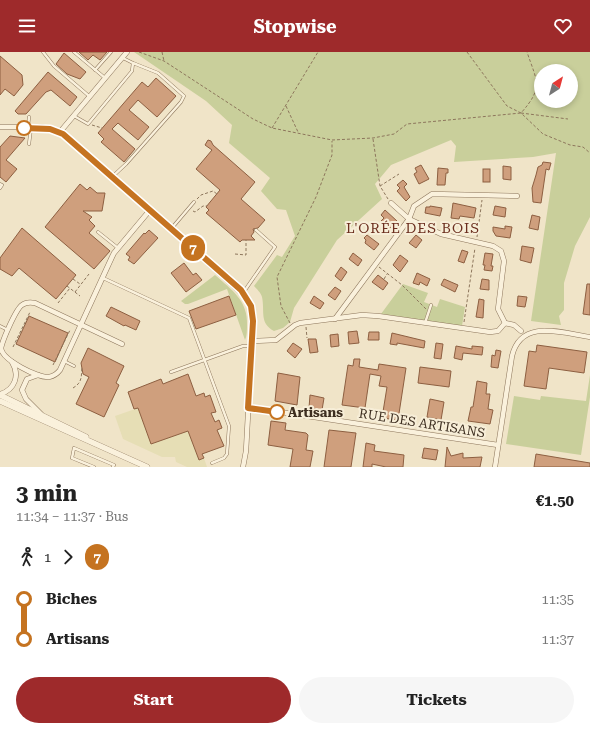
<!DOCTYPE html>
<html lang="en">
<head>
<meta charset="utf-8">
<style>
	:root { --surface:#fff; --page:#f6f6f6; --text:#222; --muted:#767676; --accent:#9e2a2b }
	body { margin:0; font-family:"Roboto Serif",serif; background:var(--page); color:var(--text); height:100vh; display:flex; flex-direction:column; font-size:15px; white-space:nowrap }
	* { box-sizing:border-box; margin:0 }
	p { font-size:13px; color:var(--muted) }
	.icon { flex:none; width:22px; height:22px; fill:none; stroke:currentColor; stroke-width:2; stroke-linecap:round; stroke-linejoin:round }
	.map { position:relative; height:415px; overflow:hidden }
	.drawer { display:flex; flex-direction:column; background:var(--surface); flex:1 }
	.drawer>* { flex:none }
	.badge { padding:0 8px; border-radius:13px; font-size:14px; line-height:26px }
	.needle { width:26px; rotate:36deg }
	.tools { position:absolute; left:534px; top:12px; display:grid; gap:8px }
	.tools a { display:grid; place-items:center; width:44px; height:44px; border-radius:50%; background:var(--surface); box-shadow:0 2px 6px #0003; font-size:20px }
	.map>.badge { position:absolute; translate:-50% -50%; box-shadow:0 0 0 2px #fff }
	.legs { display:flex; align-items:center; gap:6px; height:44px; padding:0 16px; font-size:13px }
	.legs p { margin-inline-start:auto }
	.head { display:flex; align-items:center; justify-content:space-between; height:68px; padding:0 16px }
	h1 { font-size:22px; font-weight:700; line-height:30px }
	.button { display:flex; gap:8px; margin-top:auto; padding:8px 16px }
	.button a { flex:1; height:46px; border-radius:24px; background:var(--accent); color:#fff; font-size:16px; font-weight:700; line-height:46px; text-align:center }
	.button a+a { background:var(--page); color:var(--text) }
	ul { padding:0 16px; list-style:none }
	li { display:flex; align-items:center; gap:14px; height:40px; font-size:15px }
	li i { display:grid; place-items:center; width:6px; height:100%; margin:0 5px; background:currentColor }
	li i::after { content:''; width:10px; height:10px; margin:-5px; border:3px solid; border-radius:50%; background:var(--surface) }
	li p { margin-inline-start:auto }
	li:first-child i { background:linear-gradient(#0000 50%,currentColor 0) }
	li:last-child i { background:linear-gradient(currentColor 50%,#0000 0) }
	header { display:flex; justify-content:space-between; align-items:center; height:52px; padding:0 16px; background:var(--accent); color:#fff; font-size:18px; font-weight:700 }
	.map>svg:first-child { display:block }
	.farmland { fill:#e6deb5 }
	.green { fill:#c9cf9b; fill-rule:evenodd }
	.building { fill:#cf9f7d; stroke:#8d5f41 }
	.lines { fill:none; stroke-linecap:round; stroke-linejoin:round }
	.service-casing { stroke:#8d765c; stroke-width:3.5 }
	.minor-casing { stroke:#8d765c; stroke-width:5.5 }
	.tertiary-casing { stroke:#8d765c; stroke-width:6 }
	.path { stroke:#8d765c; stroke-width:1; stroke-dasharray:3 2; stroke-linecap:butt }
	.service { stroke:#faf1dc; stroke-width:2.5 }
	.minor { stroke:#faf1dc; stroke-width:4.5 }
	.tertiary { stroke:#faf1dc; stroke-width:5.5 }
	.line-1-casing { stroke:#fff; stroke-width:9 }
	.line-1 { stroke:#c57320; stroke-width:6 }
	.stop-1-dot { fill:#fff; stroke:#c57320; stroke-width:2 }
	.labels { text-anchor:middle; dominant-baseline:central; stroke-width:4; stroke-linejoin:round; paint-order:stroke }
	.stop-label { font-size:13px; font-weight:bold; fill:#3d2e20; stroke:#f7eed8; text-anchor:start }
	.street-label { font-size:13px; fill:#3d2e20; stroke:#f7eed8 }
	.neighbourhood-label { font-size:14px; letter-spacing:1px; fill:#6b2e1e; stroke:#f7eed8 }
</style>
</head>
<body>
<header><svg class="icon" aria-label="menu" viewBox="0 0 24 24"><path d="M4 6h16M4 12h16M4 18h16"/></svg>Stopwise<svg class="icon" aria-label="heart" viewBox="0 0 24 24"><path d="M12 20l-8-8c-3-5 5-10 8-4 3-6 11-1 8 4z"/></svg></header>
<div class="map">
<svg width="590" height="415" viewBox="0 0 590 415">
	<rect width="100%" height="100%" fill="#f0e4c8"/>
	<path class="farmland" d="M 138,356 L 151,392 L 188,379 L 199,408 L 204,406 L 207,415 L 187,415 L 176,410 L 175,405 L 162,405 L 123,387 L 115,364 Z"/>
	<g class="green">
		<path d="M 134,0 L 590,0 L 590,165 L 575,194 L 564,231 L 564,258 L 559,264 L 561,273 L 531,269 L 556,101 L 533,105 L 454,110 L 456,94 L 451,88 L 391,113 L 375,132 L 382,147 L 337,188 L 294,256 L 290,270 L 283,276 L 274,279 C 259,271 265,259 262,245 C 261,241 257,237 254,234 L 277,203 L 282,205 L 295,184 L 286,158 L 277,157 L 261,139 L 270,126 L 229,91 L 232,73 L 206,49 ZM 541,19 L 571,19 L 571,49 L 541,49 Z"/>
		<path d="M 215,223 C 232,238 248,249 247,273 C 247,278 247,284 245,288 L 227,237 L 188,252 L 185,252 L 181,249 Z"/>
		<path d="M 403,232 L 428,241 L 424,250 L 437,255 L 440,247 L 465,255 L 462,274 L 381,262 Z"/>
		<path d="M 590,323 L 590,345 L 581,403 L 506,392 L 514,344 L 540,348 L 541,344 L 586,349 Z"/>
	</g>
	<g class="building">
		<path d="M 79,0 L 107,0 L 100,8 L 93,3 L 88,8 Z"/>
		<path d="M 64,1 L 86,20 L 80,27 L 67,22 L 56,12 Z"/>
		<path d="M 0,4 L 22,23 L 23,33 L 14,44 L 5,37 L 0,43 Z"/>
		<path d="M 48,20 L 77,45 L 70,54 L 51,38 L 46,40 L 26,62 L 18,62 L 15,59 Z"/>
		<path d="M 156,26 L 176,44 L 157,65 L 138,48 L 129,58 L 149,75 L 138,88 L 118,71 L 112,77 L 135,97 L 124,110 L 101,90 L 104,87 L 98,81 L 142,30 L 148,35 Z"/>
		<path d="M 10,84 L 25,86 L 6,108 L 17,117 L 6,130 L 0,125 L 0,95 Z"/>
		<path d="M 208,88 L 211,89 L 213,93 L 255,130 L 241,147 L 265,168 L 258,176 L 253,177 L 254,180 L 251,184 L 255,188 L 242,188 L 240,190 L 206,161 L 209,158 L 206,155 L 220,138 L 196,117 L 212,98 L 205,93 Z"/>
		<path d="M 543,110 L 551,111 L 549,118 L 546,117 L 541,151 L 533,150 L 532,136 L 536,123 L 538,115 L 542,113 Z"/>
		<path d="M 421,113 L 429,127 L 419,132 L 414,122 L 417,120 L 415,116 Z"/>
		<path d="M 503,114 L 511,115 L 511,128 L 503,127 Z"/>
		<path d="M 438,116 L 448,117 L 448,121 L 446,121 L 445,133 L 437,133 Z"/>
		<rect x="483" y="117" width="7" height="13"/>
		<path d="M 403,128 L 407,132 L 404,135 L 410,145 L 406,149 L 397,139 L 400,136 L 397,133 Z"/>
		<path d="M 80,132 L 87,138 L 90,135 L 97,141 L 105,141 L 102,159 L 83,159 L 92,165 L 89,168 L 95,174 L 89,181 L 110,199 L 94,217 L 45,175 Z"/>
		<path d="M 453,151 L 476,156 L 474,166 L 460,164 L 459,167 L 451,166 Z"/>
		<path d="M 430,154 L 442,156 L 440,164 L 425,161 L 426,155 L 430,155 Z"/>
		<path d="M 495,154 L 506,156 L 505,165 L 493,163 Z"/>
		<path d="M 385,158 L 397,169 L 390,176 L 381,169 L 384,166 L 381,163 Z"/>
		<path d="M 532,163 L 540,165 L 538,178 L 529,176 Z"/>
		<path d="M 505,174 L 512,175 L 510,186 L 496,184 L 493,179 L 493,175 L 505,177 Z"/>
		<path d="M 22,176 L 76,223 L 56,247 L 19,216 L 12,224 L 0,217 L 0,206 Z"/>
		<path d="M 149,178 L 158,186 L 134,212 L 128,208 L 130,205 L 126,202 L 144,181 L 145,182 Z"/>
		<path d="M 367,183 L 379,192 L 374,198 L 365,191 L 366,188 L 364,186 Z"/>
		<path d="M 416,183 L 422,188 L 416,196 L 409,191 Z"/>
		<path d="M 522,194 L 534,196 L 531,211 L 520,208 Z"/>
		<path d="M 462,198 L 468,200 L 464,211 L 458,209 Z"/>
		<path d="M 353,201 L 362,208 L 358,214 L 349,207 Z"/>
		<path d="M 485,201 L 493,202 L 491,214 L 493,214 L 492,219 L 484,218 L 485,213 L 483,213 Z"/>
		<path d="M 400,203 L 408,209 L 400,220 L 393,213 Z"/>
		<path d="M 184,211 L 193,223 L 196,221 L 202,228 L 186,240 L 171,221 Z"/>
		<path d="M 341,215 L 347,220 L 341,229 L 335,224 Z"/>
		<path d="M 417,221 L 430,227 L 427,234 L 420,230 L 419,233 L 413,231 Z"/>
		<path d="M 378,223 L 388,231 L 383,238 L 372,230 Z"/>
		<path d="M 444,227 L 458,233 L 455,240 L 441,233 Z"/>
		<path d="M 482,227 L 489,228 L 489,238 L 480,237 Z"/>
		<path d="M 587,232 L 590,232 L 590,263 L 583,262 Z"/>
		<path d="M 335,235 L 341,239 L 335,248 L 328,243 Z"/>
		<path d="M 229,244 L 236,263 L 196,277 L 189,259 Z"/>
		<path d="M 314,244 L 324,251 L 320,257 L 310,251 Z"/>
		<path d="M 518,244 L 527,245 L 525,255 L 517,254 Z"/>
		<path d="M 479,247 L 484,248 L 483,266 L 476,265 Z"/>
		<path d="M 111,255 L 140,269 L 136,278 L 125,273 L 124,274 L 106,264 Z"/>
		<path d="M 29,264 L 68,281 L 55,310 L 16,292 Z"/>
		<path d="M 357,279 L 359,291 L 349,292 L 348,280 Z"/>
		<path d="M 369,280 L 379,280 L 379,288 L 368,288 Z"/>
		<path d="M 392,281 L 425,289 L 424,296 L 397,291 L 397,293 L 390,292 Z"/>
		<path d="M 338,282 L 339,294 L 331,295 L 330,283 Z"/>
		<path d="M 308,287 L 316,287 L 318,300 L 310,301 Z"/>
		<path d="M 293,291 L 302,297 L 295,306 L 287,299 Z"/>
		<path d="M 436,291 L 443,292 L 441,307 L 434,306 Z"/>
		<path d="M 537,293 L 587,300 L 584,321 L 549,316 L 546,337 L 524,334 L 529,299 L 536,300 Z"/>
		<path d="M 456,294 L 472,297 L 472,294 L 483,295 L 482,303 L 463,301 L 462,308 L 454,306 Z"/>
		<path d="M 88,296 L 124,314 L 116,331 L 119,333 L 104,365 L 76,352 L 89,325 L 83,322 L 81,311 Z"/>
		<path d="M 496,298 L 501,299 L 498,316 L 491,315 L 492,303 L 495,304 Z"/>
		<path d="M 354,307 L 360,307 L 359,315 L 378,318 L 379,312 L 406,316 L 398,368 L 382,366 L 387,335 L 379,334 L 381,324 L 370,322 L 365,356 L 342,353 L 348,313 L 353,314 Z"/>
		<path d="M 420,315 L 451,319 L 449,335 L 418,331 Z"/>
		<path d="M 278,321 L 300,325 L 297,353 L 275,349 Z"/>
		<path d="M 188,322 L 196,344 L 204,341 L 205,345 L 210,343 L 216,360 L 211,361 L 215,370 L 219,368 L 222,376 L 217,378 L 224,394 L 202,402 L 204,406 L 199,408 L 188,379 L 151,392 L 138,356 L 134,357 L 128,340 L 161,327 L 163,332 Z"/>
		<path d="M 477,329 L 487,331 L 486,342 L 490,342 L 488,357 L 493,358 L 490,372 L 468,369 L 471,355 L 473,355 Z"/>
		<path d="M 310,343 L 324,346 L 322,358 L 309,356 Z"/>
		<path d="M 430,347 L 444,350 L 441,368 L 427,365 Z"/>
		<path d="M 271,369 L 286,371 L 285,378 L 306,381 L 308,383 L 306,398 L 313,399 L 310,415 L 290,415 L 293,397 L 268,393 Z"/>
		<path d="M 329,378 L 356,381 L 351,415 L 324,415 Z"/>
		<path d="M 366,391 L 375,393 L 374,399 L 404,403 L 403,415 L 386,415 L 372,412 L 372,415 L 363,415 Z"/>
		<path d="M 447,395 L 451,404 L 463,401 L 463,406 L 482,405 L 480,415 L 445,415 Z"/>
		<path d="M 424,396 L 438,398 L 436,408 L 422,406 Z"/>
		<path d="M 536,402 L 590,411 L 590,415 L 534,415 Z"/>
	</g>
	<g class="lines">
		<g class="service-casing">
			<g id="service">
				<path d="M 43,0 L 54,14 L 89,44"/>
				<path d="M 74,0 L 105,26"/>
				<path d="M 95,18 L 111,0"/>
				<path d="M 74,64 L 88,72 L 132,19 L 133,11 L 123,6"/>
				<path d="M 28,75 L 29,65"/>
				<path d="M 29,92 L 31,76"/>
				<path d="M 112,125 L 126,112 L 181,50 L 184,44 L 158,21 L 133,11"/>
				<path d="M 0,132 L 2,133 L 0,136"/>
				<path d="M 171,177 L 194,150"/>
				<path d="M 98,180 L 118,196"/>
				<path d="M 103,226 L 189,266 L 229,374 L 227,402 L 224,406 L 212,411"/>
				<path d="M 243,241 L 275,195 L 256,178"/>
				<path d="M 425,271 L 431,253"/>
				<path d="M 0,274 L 8,278"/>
				<path d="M 64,309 L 74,314"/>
				<path d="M 171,320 L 243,294 L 252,294"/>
				<path d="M 94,415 L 72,406 L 74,396 L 114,413 L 113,415"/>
			</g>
		</g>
		<g class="minor-casing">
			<g id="minor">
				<path d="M 0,75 C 20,76 46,71 63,82 L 245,244 L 252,258 L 253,271 L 246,399 L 243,415"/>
				<path d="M 60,80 L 127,0"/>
				<path d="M 391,151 L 409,167 L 414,154 L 432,142 L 517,144"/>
				<path d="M 335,267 L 409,167 L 441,182 L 493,194 L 501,199 L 504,209 L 498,257 L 505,271"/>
				<path d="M 505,271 L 514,273 L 521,279"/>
				<path d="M 252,289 L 276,288 L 295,273 L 300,271 L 362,263 L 378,264 L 490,280 L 498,279 L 505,271"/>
				<path d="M 122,292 L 35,251 C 30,250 26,250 22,253 C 16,257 3,287 1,296 C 2,308 38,326 49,325 C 54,324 57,322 60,318 L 112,205 L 114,201 L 150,158"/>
				<path d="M 38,323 L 27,327 L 22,338 L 26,347 L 41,362"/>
				<path d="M 0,342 C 15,338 20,323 12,310"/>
				<path d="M 248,355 L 498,393"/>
				<path d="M 495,415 L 512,304 C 521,266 562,281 590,285"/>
			</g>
		</g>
		<g class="tertiary-casing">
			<g id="tertiary">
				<path d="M 0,343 L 86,385"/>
				<path d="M 0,349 L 147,415"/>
			</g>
		</g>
		<g class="path">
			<path d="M 139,0 L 164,9 L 253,67 L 272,76 L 332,88 L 373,86 L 394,82 L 407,72 L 521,61 C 544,35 537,30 527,0"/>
			<path d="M 162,0 L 164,9"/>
			<path d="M 467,0 L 507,54 L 521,61 L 543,82 L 570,93 L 583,95 L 590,101"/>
			<path d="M 286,54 L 298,80"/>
			<path d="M 521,61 L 568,67"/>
			<path d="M 92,73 L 102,76"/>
			<path d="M 272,76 L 318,0"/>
			<path d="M 373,87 L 380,134 L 388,147"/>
			<path d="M 380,134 L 399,122"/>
			<path d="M 197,147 L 201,143 L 213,139 L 217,142"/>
			<path d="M 193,159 L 195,160 L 203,154 L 207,154"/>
			<path d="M 477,185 L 482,148"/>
			<path d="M 235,202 L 246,203 L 246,188"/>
			<path d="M 379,215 L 402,233 L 426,257"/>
			<path d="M 73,227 L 80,232"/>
			<path d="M 384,227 L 387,222"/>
			<path d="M 67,234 L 80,244"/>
			<path d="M 75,240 L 89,222"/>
			<path d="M 58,251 L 70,236"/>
			<path d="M 464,270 L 475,196"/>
			<path d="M 290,271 L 281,254 L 277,225 L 316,145 L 332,103 L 332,89"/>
			<path d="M 306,275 L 307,286"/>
			<path d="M 13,295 L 30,260"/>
			<path d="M 53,313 L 70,278"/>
			<path d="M 73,336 C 83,330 81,324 82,315"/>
		</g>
		<use href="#service" class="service"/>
		<use href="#minor" class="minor"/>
		<use href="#tertiary" class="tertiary"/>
	</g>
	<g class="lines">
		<g class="line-1-casing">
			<path id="line-1" d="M 24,76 L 50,77 L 63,82 L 241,238 L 251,254 L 253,269 L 248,356 L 277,360"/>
		</g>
		<use href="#line-1" class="line-1"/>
	</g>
	<g class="stop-1-dot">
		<circle cx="24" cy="76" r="7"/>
		<circle cx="277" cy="360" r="7"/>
	</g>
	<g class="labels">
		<g class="stop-label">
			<text x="288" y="360">Artisans</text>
		</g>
		<g class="street-label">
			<text transform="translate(422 371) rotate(9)">RUE DES ARTISANS</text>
		</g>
		<g class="neighbourhood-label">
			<text x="413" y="176">L'ORÉE DES BOIS</text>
		</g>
	</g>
</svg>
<div class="tools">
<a><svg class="needle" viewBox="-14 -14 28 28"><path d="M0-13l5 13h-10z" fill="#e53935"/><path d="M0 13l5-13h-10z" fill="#767676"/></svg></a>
</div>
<b class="badge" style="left:193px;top:196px;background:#c57320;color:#fff">7</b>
</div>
<section class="drawer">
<div class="head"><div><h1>3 min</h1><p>11:34 – 11:37 · Bus</p></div><b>€1.50</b></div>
<div class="legs"><svg class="icon" aria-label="walk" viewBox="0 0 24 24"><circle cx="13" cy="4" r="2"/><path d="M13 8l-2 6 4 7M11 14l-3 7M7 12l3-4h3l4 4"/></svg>1<svg class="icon" aria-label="forward" viewBox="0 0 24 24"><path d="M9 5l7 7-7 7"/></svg><b class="badge" style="background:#c57320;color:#fff">7</b></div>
<ul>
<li><i style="color:#c57320"></i><b>Biches</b><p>11:35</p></li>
<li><i style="color:#c57320"></i><b>Artisans</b><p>11:37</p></li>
</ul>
<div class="button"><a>Start</a><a>Tickets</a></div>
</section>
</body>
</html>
